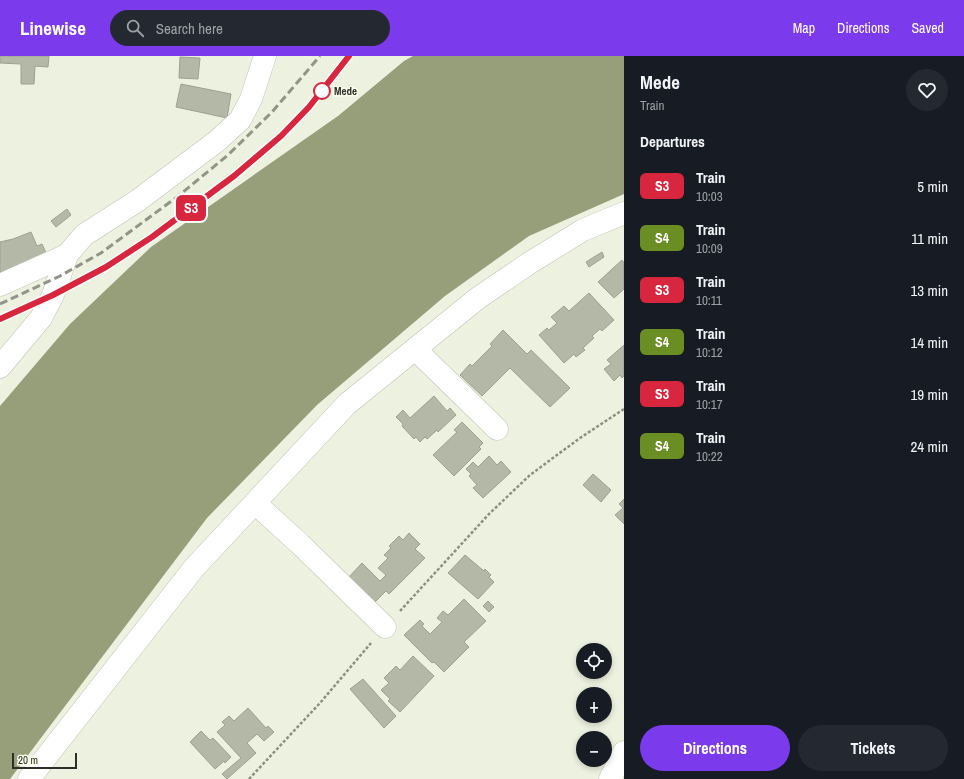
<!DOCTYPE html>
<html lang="en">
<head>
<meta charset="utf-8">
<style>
	:root { --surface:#171b24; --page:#242831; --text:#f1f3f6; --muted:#9ea1a6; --accent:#7c3aed }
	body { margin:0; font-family:"Archivo Narrow",sans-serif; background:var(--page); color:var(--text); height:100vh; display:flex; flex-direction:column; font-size:15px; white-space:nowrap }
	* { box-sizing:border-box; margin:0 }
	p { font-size:13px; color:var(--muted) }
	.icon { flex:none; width:22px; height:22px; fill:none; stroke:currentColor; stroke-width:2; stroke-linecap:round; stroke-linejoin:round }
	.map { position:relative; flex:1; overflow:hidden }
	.panel { display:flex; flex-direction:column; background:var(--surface); width:340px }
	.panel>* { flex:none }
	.badge { padding:0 8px; border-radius:6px; font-size:14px; line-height:26px }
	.fabs { position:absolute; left:576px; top:587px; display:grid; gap:8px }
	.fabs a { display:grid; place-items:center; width:36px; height:36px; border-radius:50%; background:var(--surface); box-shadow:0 2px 6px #0003; font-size:20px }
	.scale { position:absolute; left:12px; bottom:10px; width:65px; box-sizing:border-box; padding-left:4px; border:2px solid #2c2e27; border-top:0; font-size:11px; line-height:14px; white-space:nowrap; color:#2c2e27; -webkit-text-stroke:3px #fbffec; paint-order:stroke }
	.map>.badge { position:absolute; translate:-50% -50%; box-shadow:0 0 0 2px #fff }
	h2 { padding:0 16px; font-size:15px; line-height:36px }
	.round { display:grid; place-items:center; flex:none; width:42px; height:42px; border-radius:21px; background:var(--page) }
	.head { display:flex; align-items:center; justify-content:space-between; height:68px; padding:0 16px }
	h1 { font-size:19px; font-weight:800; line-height:30px }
	.cta { display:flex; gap:8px; margin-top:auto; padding:8px 16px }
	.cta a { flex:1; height:46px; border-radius:24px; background:var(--accent); color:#fff; font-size:16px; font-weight:800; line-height:46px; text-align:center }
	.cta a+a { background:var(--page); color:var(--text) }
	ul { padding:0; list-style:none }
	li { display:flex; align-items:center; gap:12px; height:52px; padding:0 16px }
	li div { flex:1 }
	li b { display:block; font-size:15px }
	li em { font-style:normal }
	li .badge { min-width:44px; font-weight:700; text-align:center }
	header { display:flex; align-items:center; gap:24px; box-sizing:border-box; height:56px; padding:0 20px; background:var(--accent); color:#fff }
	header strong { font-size:19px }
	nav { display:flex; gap:22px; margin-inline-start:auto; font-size:14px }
	.search { width:280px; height:36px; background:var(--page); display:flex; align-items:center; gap:10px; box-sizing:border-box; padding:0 14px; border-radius:22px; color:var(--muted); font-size:15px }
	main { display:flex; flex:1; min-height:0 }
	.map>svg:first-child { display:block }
	.water { fill:#979e7a }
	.building { fill:#b4b8a6; stroke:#9ea190 }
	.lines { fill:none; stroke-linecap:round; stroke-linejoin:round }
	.minor-casing { stroke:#c1c4b3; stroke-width:23 }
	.path { stroke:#8c8f83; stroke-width:2.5; stroke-dasharray:3 2; stroke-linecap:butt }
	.minor { stroke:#fff; stroke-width:22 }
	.rail { stroke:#919487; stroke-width:3; stroke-dasharray:8 4; stroke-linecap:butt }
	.line-casing { stroke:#fff; stroke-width:9 }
	.line { stroke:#d7263d; stroke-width:6 }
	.stop-dot { fill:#fff; stroke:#d7263d; stroke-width:2 }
	.labels { text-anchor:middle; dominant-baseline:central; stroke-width:3; stroke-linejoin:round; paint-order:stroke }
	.stop-label { font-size:11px; font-weight:bold; fill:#2c2e27; stroke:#fbffec; text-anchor:start }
</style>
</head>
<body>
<header>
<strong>Linewise</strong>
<div class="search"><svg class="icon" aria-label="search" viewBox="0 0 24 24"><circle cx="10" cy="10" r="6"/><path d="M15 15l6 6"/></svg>Search here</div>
<nav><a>Map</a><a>Directions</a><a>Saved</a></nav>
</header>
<main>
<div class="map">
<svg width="624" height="723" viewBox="0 0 624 723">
	<rect width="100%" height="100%" fill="#edf1df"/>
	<path class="water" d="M 413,0 L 624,0 L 624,138 L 529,180 L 445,240 L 317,349 L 207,462 L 10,723 L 0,723 L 0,350 L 70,268 L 151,191 L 338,60 L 404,5 Z"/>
	<g class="building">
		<path d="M 0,0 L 49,0 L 48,11 L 35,10 L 34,28 L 21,28 L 21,8 L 0,7 Z"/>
		<path d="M 180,1 L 200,2 L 198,23 L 179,22 Z"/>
		<path d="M 181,28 L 231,38 L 227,62 L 176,51 Z"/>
		<path d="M 67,153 L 71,159 L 56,171 L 51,165 Z"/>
		<path d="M 31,176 L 37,190 L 42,188 L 46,197 L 0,219 L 0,186 L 13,183 Z"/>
		<path d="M 602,196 L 604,201 L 589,211 L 586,206 Z"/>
		<path d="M 622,204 L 624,207 L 624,233 L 614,242 L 598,226 Z"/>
		<path d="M 589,237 L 614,264 L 602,275 L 600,273 L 592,280 L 594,282 L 583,292 L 585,294 L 576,301 L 574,298 L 564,307 L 539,279 L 547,272 L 549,274 L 557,267 L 551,261 L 564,250 L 569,255 Z"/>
		<path d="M 503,274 L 527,298 L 531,294 L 570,332 L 550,351 L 510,312 L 482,340 L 460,319 L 470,308 L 472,310 L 492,290 L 490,288 Z"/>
		<path d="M 624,289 L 624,320 L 622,322 L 620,319 L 614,325 L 604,313 L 611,308 L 607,304 Z"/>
		<path d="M 434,340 L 447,355 L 450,352 L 456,359 L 438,376 L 437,374 L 427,383 L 425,381 L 420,386 L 416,381 L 414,383 L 402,370 L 403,368 L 396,361 L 403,354 L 410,362 Z"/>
		<path d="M 462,366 L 483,387 L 479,391 L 481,393 L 454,420 L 433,399 L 457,376 L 454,374 Z"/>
		<path d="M 489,400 L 497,409 L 501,405 L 511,416 L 483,442 L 473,432 L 477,429 L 469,420 L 471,418 L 466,413 L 473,406 L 478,411 Z"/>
		<path d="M 593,418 L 611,434 L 601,446 L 583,429 Z"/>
		<path d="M 624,443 L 624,468 L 615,459 L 623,452 L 619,448 Z"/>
		<path d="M 409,477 L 420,488 L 415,493 L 425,502 L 389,538 L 386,535 L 374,547 L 348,522 L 362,507 L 380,525 L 386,519 L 378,512 L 388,502 L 384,499 L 391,492 L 389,490 L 399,480 L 403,484 Z"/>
		<path d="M 465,499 L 484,515 L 485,513 L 491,519 L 489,521 L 494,526 L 478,543 L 448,517 Z"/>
		<path d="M 464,543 L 486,565 L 464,586 L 469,591 L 444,616 L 434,606 L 432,607 L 404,579 L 420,564 L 424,568 L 422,570 L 430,578 L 442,566 L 437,562 L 443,555 L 448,559 Z"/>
		<path d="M 488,545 L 494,551 L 489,556 L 483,550 Z"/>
		<path d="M 413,600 L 434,620 L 400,656 L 388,645 L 390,643 L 381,634 L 389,627 L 384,622 L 396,610 L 400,614 Z"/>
		<path d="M 363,623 L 396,660 L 384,672 L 350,633 Z"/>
		<path d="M 248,652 L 266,672 L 268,670 L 274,676 L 264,685 L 257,678 L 247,687 L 256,697 L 227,723 L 222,718 L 241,702 L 217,676 L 225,669 L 222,666 L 229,660 L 234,665 Z"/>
		<path d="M 201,675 L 210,684 L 213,682 L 231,701 L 225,707 L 224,705 L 215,713 L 190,686 Z"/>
	</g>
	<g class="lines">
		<g class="minor-casing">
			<g id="minor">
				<path d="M 0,229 L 67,199"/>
				<path d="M 415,293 L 497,373"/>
				<path d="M 0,311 L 41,262 L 53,239 L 67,199 L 84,179 L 137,145 L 217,85 L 240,64 L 251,43 L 265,0"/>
				<path d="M 255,447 L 300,488 L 385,571"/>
				<path d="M 29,723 L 194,512 L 347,348 L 478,242 L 531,206 L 583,174 L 624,157"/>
				<path d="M 610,723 L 624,696"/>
			</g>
		</g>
		<g class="path">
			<path d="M 400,555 L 489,458 L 530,419 L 580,382 L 624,353"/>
			<path d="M 249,723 L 320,647 L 371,587"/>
		</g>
		<use href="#minor" class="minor"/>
		<g class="rail">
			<path d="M 0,248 L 60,220 L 101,197 L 177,141 L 228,99 L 272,56 L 320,0"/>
			<path d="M 0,263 L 53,239 L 106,211 L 152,181 L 234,120 L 281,80 L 309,51 L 349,0"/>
		</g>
	</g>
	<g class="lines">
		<g class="line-casing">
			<path id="line" d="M 0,263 L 53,239 L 106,211 L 152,181 L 234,120 L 281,80 L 309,51 L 349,0"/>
		</g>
		<use href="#line" class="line"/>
	</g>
	<circle class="stop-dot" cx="322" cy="35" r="8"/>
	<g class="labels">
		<g class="stop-label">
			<text x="334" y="35">Mede</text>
		</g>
	</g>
</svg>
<div class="fabs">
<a><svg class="icon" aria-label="locate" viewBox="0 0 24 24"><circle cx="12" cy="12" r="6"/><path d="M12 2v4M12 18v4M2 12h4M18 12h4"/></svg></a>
<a>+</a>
<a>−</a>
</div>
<div class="scale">20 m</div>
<b class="badge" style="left:191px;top:152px;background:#d7263d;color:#fff">S3</b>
</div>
<section class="panel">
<div class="head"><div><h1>Mede</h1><p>Train</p></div><a class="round"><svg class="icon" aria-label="heart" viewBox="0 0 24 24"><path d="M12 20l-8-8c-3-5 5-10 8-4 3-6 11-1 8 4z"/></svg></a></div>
<h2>Departures</h2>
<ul>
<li><span class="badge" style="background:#d7263d;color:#fff">S3</span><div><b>Train</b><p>10:03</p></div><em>5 min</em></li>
<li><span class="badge" style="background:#6b8e23;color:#fff">S4</span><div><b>Train</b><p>10:09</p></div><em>11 min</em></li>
<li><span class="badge" style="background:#d7263d;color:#fff">S3</span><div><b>Train</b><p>10:11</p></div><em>13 min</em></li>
<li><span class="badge" style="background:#6b8e23;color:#fff">S4</span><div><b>Train</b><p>10:12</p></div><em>14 min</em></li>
<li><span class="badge" style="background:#d7263d;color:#fff">S3</span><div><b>Train</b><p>10:17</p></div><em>19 min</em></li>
<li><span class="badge" style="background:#6b8e23;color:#fff">S4</span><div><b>Train</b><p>10:22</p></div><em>24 min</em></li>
</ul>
<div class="cta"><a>Directions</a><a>Tickets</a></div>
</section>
</main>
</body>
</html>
